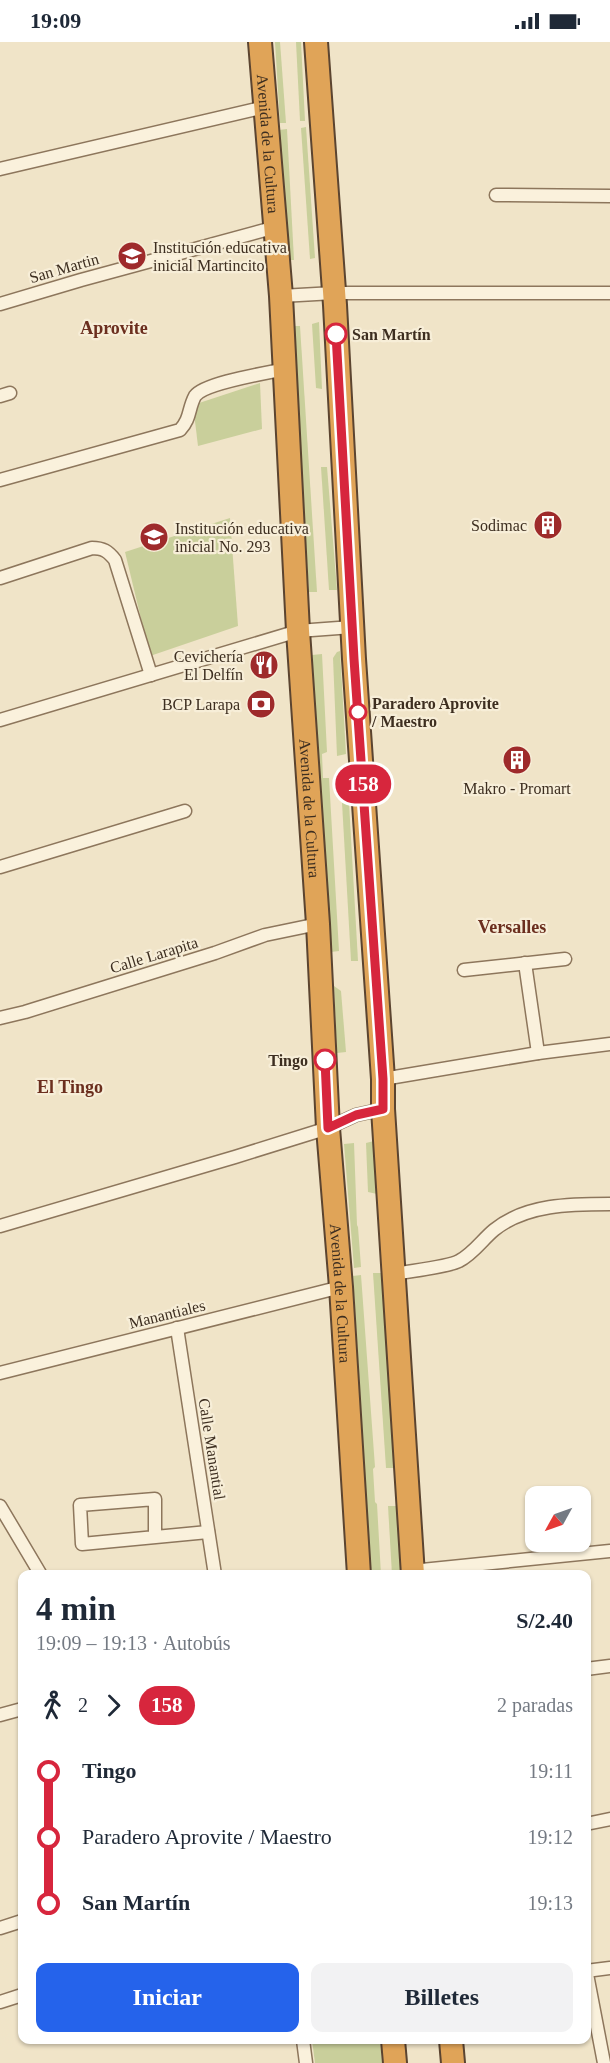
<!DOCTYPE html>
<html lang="es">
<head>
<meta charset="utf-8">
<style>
	:root { --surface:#fff; --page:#f2f2f3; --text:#1f2937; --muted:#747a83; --accent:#2563eb }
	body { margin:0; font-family:"Times New Roman",serif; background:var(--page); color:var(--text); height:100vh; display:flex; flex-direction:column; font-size:22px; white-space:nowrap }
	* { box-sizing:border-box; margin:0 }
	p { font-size:20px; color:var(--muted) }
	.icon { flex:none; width:33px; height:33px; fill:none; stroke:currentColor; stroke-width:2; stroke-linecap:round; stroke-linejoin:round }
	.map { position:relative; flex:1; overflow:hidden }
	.drawer { position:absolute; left:18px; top:1528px; width:573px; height:474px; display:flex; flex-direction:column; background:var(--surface); border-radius:12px; box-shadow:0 2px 4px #0004 }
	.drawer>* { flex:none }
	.badge { padding:0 12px; border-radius:20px; font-size:21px; line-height:39px }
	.needle { width:39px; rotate:230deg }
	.buttons { position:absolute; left:525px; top:1444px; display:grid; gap:12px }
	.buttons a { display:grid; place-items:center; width:66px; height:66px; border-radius:12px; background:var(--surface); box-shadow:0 2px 4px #0004; font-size:30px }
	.map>.badge { position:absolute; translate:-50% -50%; box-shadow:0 0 0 3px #fff }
	.legs { display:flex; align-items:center; gap:9px; height:66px; padding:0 18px; font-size:20px }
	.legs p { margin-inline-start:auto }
	.summary { display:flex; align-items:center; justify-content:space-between; height:102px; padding:0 18px }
	h1 { font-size:33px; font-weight:700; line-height:45px }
	.action { display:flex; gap:12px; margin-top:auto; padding:12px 18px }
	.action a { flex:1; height:69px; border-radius:12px; background:var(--accent); color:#fff; font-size:24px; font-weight:700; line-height:69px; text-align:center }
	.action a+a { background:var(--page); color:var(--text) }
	ul { padding:0 18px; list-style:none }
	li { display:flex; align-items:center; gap:21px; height:66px; font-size:22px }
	li i { display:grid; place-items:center; width:9px; height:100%; margin:0 8px; background:currentColor }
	li i::after { content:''; width:15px; height:15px; margin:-8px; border:4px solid; border-radius:50%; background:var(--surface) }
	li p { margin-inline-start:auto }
	li:first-child i { background:linear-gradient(#0000 50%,currentColor 0) }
	li:last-child i { background:linear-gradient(currentColor 50%,#0000 0) }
	.status { display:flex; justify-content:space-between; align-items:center; height:42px; padding:0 30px; background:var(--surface); direction:ltr }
	.status svg { height:16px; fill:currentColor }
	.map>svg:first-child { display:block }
	.green { fill:#c9cf9b }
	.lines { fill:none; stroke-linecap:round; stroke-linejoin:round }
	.street-casing { stroke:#8d765c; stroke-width:15 }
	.highway-casing { stroke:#5b4430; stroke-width:26 }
	.street { stroke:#faf1dc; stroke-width:12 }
	.highway { stroke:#e0a458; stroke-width:22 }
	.line-1-casing { stroke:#fff; stroke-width:14 }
	.line-1 { stroke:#d7263d; stroke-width:9 }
	.stop-1-dot { fill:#fff; stroke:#d7263d; stroke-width:3 }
	.labels { text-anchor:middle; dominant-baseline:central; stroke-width:4.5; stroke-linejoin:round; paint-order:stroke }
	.street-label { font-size:16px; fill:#3d2e20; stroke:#f7eed8 }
	.poi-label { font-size:16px; fill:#3d2e20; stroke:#f7eed8; text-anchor:end }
	.stop-label { font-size:16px; font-weight:bold; fill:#3d2e20; stroke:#f7eed8; text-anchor:start }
	.neighbourhood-label { font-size:18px; font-weight:bold; fill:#6b2e1e; stroke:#f7eed8 }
</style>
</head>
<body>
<div class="status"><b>19:09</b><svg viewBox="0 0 49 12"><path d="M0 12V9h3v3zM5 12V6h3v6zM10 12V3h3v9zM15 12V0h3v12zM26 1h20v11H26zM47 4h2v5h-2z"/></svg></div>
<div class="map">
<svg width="610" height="2021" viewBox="0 0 610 2021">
	<rect width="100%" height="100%" fill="#f0e4c8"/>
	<g class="green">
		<path d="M 275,0 L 280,0 L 286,81 L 280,81 Z"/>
		<path d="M 296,0 L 301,0 L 305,79 L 300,79 Z"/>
		<path d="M 306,85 L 315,216 L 310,217 L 301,86 Z"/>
		<path d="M 287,87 L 294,218 L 288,218 L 279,88 Z"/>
		<path d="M 319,280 L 322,347 L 316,346 L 312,282 Z"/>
		<path d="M 292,284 L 300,284 L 317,550 L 309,550 Z"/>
		<path d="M 260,341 L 262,387 L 198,404 L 193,363 Z"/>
		<path d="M 321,425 L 327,425 L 337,548 L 329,548 Z"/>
		<path d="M 230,476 L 238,584 L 150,614 L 125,510 Z"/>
		<path d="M 340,609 L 346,712 L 337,714 L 333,616 L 337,610 Z"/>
		<path d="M 322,612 L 327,710 L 322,712 L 323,736 L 329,736 L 339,909 L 331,910 L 312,613 Z"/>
		<path d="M 341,743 L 348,743 L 358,919 L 351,919 Z"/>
		<path d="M 334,944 L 341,949 L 346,1010 L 337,1011 Z"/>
		<path d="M 374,1099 L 377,1152 L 368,1150 L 366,1101 Z"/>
		<path d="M 354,1101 L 357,1183 L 358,1185 L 361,1225 L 354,1226 L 344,1102 Z"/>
		<path d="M 373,1231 L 382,1231 L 397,1426 L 386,1426 Z"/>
		<path d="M 361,1233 L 375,1425 L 373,1427 L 375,1460 L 377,1462 L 381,1533 L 371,1533 L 353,1234 Z"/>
		<path d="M 388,1464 L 398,1464 L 402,1533 L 392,1533 Z"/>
		<path d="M 312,1998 L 380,1998 L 382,2021 L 315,2021 Z"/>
	</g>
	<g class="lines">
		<g class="street-casing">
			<g id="street">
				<path d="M 0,127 L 265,65"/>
				<path d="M 496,153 L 610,154"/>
				<path d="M 281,254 L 334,251 L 610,251"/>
				<path d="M 0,262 L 81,238 L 276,185"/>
				<path d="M 0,354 L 10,351"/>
				<path d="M 0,438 L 180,388 C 191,376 188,367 195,354 C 204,341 267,331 285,327"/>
				<path d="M 0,536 L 92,506 C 103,506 108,509 115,518 L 151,633"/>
				<path d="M 0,678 L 298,589 L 352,585"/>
				<path d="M 0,825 L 185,769"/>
				<path d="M 525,921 L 538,1011"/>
				<path d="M 464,928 L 565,917"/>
				<path d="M 0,976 L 25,970 L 215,911 L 265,893 L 318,882"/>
				<path d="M 383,1037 L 538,1011 L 610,1002"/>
				<path d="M 0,1184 L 235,1115 L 328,1086 L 356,1073 L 383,1067"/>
				<path d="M 395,1232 C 409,1229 448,1225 459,1219 C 473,1212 482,1198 494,1188 C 526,1162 571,1162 610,1162"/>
				<path d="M 177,1286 L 215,1533"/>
				<path d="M 0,1331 L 341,1245"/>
				<path d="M 0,1464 L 41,1533"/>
				<path d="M 155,1495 L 155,1457 L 80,1463 L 82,1502 L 208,1490"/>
				<path d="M 412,1529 L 610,1509"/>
				<path d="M 586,1627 L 610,1624"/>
				<path d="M 0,1673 L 22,1667"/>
				<path d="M 586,1782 L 610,1777"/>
				<path d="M 0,1886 L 22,1879"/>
				<path d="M 586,1927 L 604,2021"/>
				<path d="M 586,1929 L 610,1926"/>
				<path d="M 0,1960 L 22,1953"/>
				<path d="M 303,1998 L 306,2021"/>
			</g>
		</g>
		<g class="highway-casing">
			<g id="highway">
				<path id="s1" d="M 260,0 L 281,254 L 298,589 L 318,882 L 328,1086 L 341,1245 L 359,1533"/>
				<path d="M 316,0 L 335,263 L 354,617 L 383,1037 L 383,1067 L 413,1533"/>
				<path d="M 393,1998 L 395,2021"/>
				<path d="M 451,1998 L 453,2021"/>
			</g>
		</g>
		<use href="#street" class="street"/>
		<use href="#highway" class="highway"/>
	</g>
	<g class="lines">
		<g class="line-1-casing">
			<path id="line-1" d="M 325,1018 L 328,1086 L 356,1073 L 383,1067 L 383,1037 L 354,617 L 336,292"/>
		</g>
		<use href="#line-1" class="line-1"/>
	</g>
	<defs>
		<g id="school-disc" transform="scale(1.5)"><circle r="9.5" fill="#9e2a2b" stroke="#f7eed8"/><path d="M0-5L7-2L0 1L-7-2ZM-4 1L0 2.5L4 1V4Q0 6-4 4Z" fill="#fff"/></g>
		<g id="building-disc" transform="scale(1.5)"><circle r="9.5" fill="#9e2a2b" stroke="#f7eed8"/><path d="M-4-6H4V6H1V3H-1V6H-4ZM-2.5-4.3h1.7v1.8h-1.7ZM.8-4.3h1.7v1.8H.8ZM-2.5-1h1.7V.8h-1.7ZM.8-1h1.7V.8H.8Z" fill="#fff"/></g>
		<g id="restaurant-disc" transform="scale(1.5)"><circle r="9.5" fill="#9e2a2b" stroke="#f7eed8"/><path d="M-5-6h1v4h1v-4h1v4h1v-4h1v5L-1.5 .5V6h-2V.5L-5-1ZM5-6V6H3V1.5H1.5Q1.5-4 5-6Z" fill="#fff"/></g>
		<g id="bank-disc" transform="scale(1.5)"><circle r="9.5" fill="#9e2a2b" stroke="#f7eed8"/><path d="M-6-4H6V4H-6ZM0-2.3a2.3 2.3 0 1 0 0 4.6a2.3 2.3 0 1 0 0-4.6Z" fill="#fff"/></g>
	</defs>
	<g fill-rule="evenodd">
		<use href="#school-disc" x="132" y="214"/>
		<use href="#building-disc" x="548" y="483"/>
		<use href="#school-disc" x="154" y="495"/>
		<use href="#restaurant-disc" x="264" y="623"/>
		<use href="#bank-disc" x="261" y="662"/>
		<use href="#building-disc" x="517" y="718"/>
	</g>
	<g class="stop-1-dot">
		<circle cx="336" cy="292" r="10"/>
		<circle cx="358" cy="670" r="8"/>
		<circle cx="325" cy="1018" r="10"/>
	</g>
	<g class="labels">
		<g class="street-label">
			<text stroke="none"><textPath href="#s1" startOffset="102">Avenida de la Cultura</textPath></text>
			<text transform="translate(64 226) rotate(-16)">San Martin</text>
			<text stroke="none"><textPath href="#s1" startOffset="768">Avenida de la Cultura</textPath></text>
			<text transform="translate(154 913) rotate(-17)">Calle Larapita</text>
			<text stroke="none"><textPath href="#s1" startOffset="1254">Avenida de la Cultura</textPath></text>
			<text transform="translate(167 1272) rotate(-14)">Manantiales</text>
			<text transform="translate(212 1407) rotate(81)">Calle Manantial</text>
		</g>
		<g class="poi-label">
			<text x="153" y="205" text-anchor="start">Institución educativa<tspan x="153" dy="18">inicial Martincito</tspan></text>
			<text x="527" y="483">Sodimac</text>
			<text x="175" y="486" text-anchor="start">Institución educativa<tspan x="175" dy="18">inicial No. 293</tspan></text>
			<text x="243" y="614">Cevichería<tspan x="243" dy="18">El Delfín</tspan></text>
			<text x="240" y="662">BCP Larapa</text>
			<text x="517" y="746" text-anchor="middle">Makro - Promart</text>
		</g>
		<g class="stop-label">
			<text x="352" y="292">San Martín</text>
			<text x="372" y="661">Paradero Aprovite<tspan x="372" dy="18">/ Maestro</tspan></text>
			<text x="308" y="1018" text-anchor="end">Tingo</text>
		</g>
		<g class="neighbourhood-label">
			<text x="114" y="286">Aprovite</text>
			<text x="512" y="885">Versalles</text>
			<text x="70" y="1045">El Tingo</text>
		</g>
	</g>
</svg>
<div class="buttons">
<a><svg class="needle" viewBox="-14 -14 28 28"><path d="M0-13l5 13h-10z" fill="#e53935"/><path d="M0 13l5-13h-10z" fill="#747a83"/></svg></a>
</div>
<b class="badge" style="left:363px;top:742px;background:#d7263d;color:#fff">158</b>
<section class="drawer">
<div class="summary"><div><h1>4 min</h1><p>19:09 – 19:13 · Autobús</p></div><b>S/2.40</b></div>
<div class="legs"><svg class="icon" aria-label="walk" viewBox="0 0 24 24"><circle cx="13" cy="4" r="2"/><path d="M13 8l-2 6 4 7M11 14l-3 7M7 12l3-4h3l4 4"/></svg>2<svg class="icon" aria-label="forward" viewBox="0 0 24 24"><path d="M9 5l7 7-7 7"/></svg><b class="badge" style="background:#d7263d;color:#fff">158</b><p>2 paradas</p></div>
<ul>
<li><i style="color:#d7263d"></i><b>Tingo</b><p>19:11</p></li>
<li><i style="color:#d7263d"></i><span>Paradero Aprovite / Maestro</span><p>19:12</p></li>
<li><i style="color:#d7263d"></i><b>San Martín</b><p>19:13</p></li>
</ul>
<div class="action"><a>Iniciar</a><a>Billetes</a></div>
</section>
</div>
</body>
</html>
